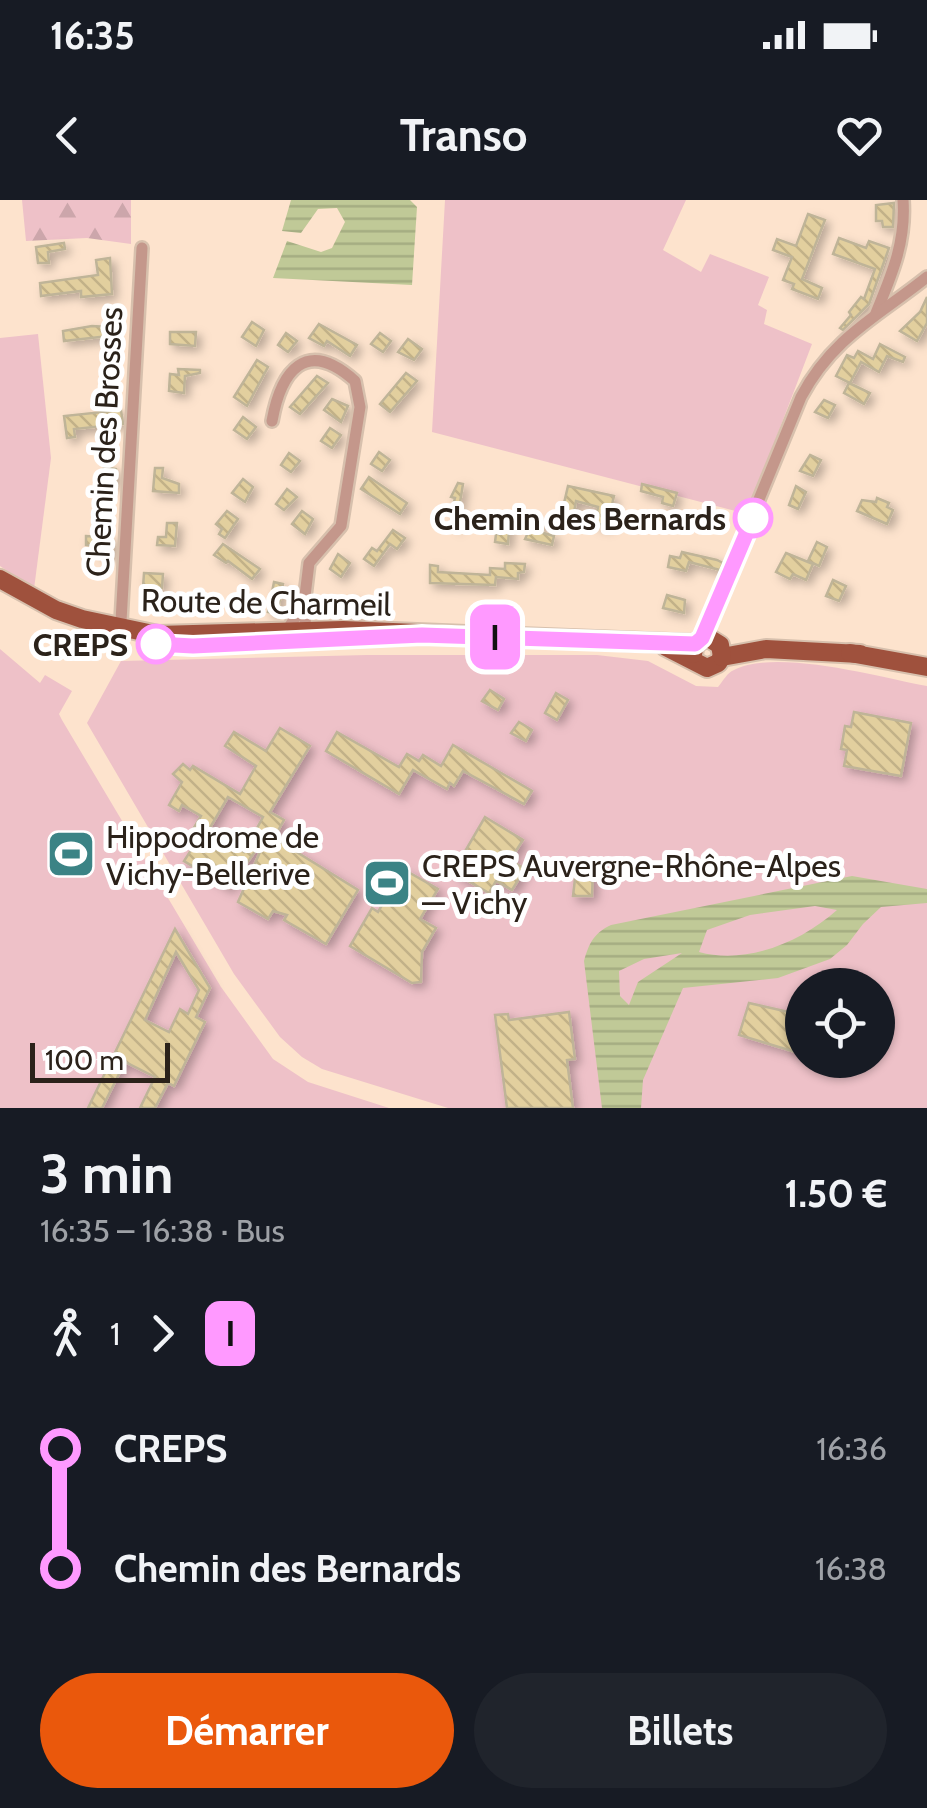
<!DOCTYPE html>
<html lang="fr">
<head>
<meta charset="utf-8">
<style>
	:root { --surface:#171b24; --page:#20242c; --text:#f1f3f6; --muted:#9ea1a6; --accent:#ea580c }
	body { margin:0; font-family:Cabin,sans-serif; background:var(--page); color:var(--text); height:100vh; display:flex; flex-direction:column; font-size:38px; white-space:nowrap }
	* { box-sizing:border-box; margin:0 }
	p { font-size:32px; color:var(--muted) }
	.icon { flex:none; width:55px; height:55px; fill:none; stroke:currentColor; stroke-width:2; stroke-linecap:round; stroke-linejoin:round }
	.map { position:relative; height:908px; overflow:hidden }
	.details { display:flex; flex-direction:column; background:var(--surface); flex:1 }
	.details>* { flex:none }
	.badge { padding:0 20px; border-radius:15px; font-size:35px; line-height:65px }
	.buttons { position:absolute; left:785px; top:768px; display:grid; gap:20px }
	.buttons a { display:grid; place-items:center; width:110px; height:110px; border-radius:50%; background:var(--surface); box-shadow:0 2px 8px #0004; font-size:50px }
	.scale { position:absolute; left:30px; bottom:25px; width:140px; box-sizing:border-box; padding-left:10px; border:5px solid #2b221a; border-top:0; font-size:28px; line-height:35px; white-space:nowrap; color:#2b221a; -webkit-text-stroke:8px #fff; paint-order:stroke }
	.map>.badge { position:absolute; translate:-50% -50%; box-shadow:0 0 0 5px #fff }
	.legs { display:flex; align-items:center; gap:15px; height:110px; padding:0 40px; font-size:32px }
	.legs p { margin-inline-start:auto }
	.overview { display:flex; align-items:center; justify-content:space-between; height:170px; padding:0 40px }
	h1 { font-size:55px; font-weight:700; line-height:75px }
	.primary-button { display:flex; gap:20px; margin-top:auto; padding:20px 40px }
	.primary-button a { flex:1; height:115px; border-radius:60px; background:var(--accent); color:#fff; font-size:40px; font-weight:700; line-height:115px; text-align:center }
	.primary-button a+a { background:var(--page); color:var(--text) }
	ul { padding:0 40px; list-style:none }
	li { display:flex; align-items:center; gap:35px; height:120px; font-size:38px }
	li i { display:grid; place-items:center; width:15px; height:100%; margin:0 12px; background:currentColor }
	li i::after { content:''; width:25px; height:25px; margin:-12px; border:8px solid; border-radius:50%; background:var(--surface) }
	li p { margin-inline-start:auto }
	li:first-child i { background:linear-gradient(#0000 50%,currentColor 0) }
	li:last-child i { background:linear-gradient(currentColor 50%,#0000 0) }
	.status { display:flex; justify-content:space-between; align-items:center; height:70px; padding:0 50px; background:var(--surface); direction:ltr }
	.status svg { height:28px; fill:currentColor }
	header { display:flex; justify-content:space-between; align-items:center; height:130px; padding:0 40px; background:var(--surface); font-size:45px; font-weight:700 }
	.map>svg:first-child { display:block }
	.green { fill:#eec1c8; fill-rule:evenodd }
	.forest { fill:url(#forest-firs) }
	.water { fill:url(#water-rules); fill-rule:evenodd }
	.building { fill:url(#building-back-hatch); stroke:#bfb498; stroke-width:2.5; fill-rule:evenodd; filter:url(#shadow) }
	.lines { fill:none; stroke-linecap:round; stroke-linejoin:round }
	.minor-casing { stroke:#d7c0ad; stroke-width:16 }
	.primary-casing { stroke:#d7c0ad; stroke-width:22 }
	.minor { stroke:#c4978b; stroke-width:11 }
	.primary { stroke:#9f513d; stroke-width:18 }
	.line-1-casing { stroke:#fff; stroke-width:22 }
	.line-1 { stroke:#f9f; stroke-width:15 }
	.stop-1-dot { fill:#fff; stroke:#f9f; stroke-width:5 }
	.labels { text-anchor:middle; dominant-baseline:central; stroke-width:10; stroke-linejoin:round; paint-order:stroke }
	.street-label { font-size:32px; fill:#2b221a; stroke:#fff }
	.stop-label { font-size:32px; font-weight:bold; fill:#2b221a; stroke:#fff; text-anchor:end }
	.poi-label { font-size:32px; fill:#2b221a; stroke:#fff; text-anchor:start }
</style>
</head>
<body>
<div class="status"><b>16:35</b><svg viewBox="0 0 49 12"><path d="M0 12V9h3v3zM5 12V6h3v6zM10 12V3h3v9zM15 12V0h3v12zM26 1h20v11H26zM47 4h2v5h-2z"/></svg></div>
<header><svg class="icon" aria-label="back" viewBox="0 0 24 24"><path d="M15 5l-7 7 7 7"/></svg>Transo<svg class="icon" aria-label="heart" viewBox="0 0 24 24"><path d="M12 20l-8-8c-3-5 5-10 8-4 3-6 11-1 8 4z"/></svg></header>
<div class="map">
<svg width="927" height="908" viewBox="0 0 927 908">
	<defs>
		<pattern id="forest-firs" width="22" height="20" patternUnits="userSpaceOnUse" patternTransform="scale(2.5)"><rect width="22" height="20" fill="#eec1c8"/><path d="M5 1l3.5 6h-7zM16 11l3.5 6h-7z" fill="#cca6ab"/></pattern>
		<pattern id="water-rules" width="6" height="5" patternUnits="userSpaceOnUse" patternTransform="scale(2.5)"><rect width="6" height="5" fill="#c0c997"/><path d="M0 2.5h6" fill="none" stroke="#a5ac82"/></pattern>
		<pattern id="building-back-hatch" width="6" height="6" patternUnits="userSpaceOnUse" patternTransform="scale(2.5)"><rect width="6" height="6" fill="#e2cf9e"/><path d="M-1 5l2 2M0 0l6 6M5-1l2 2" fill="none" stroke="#c2b188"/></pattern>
		<filter id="shadow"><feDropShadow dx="4.5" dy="4.5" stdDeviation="5" flood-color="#0004"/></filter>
	</defs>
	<rect width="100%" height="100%" fill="#fde3cd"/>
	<g class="green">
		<path d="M 445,0 L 686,0 L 663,50 L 701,72 L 710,54 L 769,77 L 758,105 L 767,110 L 764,124 L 812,144 L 747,314 L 432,232 Z"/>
		<path d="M 38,134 L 51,258 L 34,389 L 0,366 L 0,138 Z"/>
		<path d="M 0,449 L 40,483 L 45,475 L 72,491 L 59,514 L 62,520 L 221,787 L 273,859 L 308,882 L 389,908 L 0,908 Z"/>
		<path d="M 367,455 L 597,455 L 648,461 L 696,486 L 718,487 C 723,481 727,473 734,470 C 776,448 879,477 927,486 L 927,908 L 448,908 L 322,869 L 302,857 L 280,837 L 234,774 L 87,523 L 121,461 ZM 802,785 L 878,785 L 878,860 L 802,860 Z"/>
	</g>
	<path class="forest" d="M 22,0 L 131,0 L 131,44 L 87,38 L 26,41 Z"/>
	<g class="water">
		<path d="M 291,0 L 410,0 L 417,7 L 412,85 L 273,78 L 287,41 L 321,52 L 332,48 L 345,22 L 337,8 L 318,9 L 301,33 L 282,31 Z"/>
		<path d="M 852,676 L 927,689 L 927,703 L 881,707 L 863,724 L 847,745 L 830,759 L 778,778 L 683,788 L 643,880 L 641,908 L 602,908 L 584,761 C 589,743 594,733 611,725 ZM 815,706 L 837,710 C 801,742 747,765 699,752 L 707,730 L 750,715 ZM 682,753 L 638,782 L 629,805 L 620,796 L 619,771 L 644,759 Z"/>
	</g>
	<g class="building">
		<path d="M 894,3 L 893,27 L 883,27 L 882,21 L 876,21 L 876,5 Z"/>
		<path d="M 808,14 L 825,20 L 802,79 L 822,88 L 818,99 L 792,89 L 794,84 L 783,80 L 792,57 L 773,50 L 777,39 L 796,46 Z"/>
		<path d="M 839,38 L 866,48 L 869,41 L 889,48 L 869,104 L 843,130 L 840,128 L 851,115 L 849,112 L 861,97 L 864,99 L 875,69 L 833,54 Z"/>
		<path d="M 64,43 L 65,49 L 48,52 L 49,63 L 38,63 L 36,47 Z"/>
		<path d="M 110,58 L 112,94 L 81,97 L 81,91 L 41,96 L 40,83 L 98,75 L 96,60 Z"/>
		<path d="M 927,97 L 927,123 L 917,141 L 900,131 L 920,112 Z"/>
		<path d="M 252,122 L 264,130 L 256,146 L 242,137 Z"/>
		<path d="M 319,124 L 357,145 L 350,156 L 327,141 L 324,146 L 309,138 Z"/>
		<path d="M 92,126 L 108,127 L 109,136 L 64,141 L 63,131 Z"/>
		<path d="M 170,132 L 196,132 L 195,146 L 170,144 Z"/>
		<path d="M 286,133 L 297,141 L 288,152 L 278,145 Z"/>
		<path d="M 380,133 L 391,141 L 383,152 L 371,144 Z"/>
		<path d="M 408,139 L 422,149 L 414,160 L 398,152 Z"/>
		<path d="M 880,144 L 905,157 L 903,162 L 887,156 L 879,172 L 861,162 L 850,183 L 836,176 L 847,155 L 854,158 L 858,151 L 873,159 Z"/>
		<path d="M 257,160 L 268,167 L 247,206 L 234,197 Z"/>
		<path d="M 178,169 L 200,170 L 200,173 L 185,176 L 184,193 L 169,191 L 170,174 L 179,175 Z"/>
		<path d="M 406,173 L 417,181 L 390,212 L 380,204 Z"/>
		<path d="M 317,176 L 328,183 L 300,214 L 290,207 Z"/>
		<path d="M 849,183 L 870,193 L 864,204 L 844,193 Z"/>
		<path d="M 332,199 L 348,206 L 341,222 L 324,210 Z"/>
		<path d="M 824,200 L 835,205 L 828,218 L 815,212 Z"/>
		<path d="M 121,210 L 123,224 L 74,229 L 75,237 L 67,238 L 64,216 Z"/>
		<path d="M 243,217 L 256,227 L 247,239 L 234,230 Z"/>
		<path d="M 330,228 L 341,235 L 332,248 L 321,241 Z"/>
		<path d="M 379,252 L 390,260 L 382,271 L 371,264 Z"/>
		<path d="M 289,253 L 300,261 L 291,272 L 281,265 Z"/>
		<path d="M 810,255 L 821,260 L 813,276 L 800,271 Z"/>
		<path d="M 104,267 L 116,269 L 115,285 L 102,283 Z"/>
		<path d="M 155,268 L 163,268 L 162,278 L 179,284 L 179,293 L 153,291 Z"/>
		<path d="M 369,277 L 407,303 L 400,314 L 361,289 Z"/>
		<path d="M 243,279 L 253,287 L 245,302 L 232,293 Z"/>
		<path d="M 458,283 L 463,284 L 456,328 L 452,309 L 455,298 L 451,297 Z"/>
		<path d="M 642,284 L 677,293 L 673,306 L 662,303 L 663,297 L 641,291 Z"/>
		<path d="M 568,286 L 614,296 L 607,326 L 595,323 L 598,307 L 576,301 L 573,318 L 561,316 Z"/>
		<path d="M 796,286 L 806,292 L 798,309 L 789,305 Z"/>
		<path d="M 287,289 L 297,297 L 284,310 L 276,304 Z"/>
		<path d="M 877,298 L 889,303 L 887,307 L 893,310 L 887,324 L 857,311 L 862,300 L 876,302 Z"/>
		<path d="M 227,311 L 238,319 L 225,338 L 219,334 L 222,329 L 216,324 Z"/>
		<path d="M 302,311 L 313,319 L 305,334 L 292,324 Z"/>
		<path d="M 503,317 L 510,319 L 508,344 L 495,342 L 496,334 L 501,334 Z"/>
		<path d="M 534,320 L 542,321 L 540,332 L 554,336 L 552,345 L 525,339 Z"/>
		<path d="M 167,323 L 177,323 L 175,346 L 157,345 L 158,337 L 166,337 Z"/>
		<path d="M 393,330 L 405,338 L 397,349 L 390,344 L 374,366 L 364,359 L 372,348 L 377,351 Z"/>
		<path d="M 86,336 L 112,338 L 112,357 L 102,356 L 95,346 L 86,345 Z"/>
		<path d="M 817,342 L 827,347 L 819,366 L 808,361 Z"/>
		<path d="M 223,344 L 260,369 L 252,379 L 228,361 L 226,363 L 214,355 Z"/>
		<path d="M 682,352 L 717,360 L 723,363 L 720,370 L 689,362 L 686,371 L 668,367 L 670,356 L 680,358 Z"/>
		<path d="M 786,353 L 813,364 L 806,380 L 793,374 L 790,379 L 776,372 Z"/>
		<path d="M 338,354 L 350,363 L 341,377 L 330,369 Z"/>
		<path d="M 505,363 L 525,364 L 524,372 L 518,373 L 518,379 L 496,377 L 495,385 L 430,383 L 430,365 L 438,366 L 438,372 L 490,375 L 490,368 L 505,369 Z"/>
		<path d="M 144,373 L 163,374 L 162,388 L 143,387 Z"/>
		<path d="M 833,380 L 846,386 L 839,401 L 826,396 Z"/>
		<path d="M 274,382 L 283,384 L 277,414 L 268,412 Z"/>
		<path d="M 667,395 L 685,400 L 684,413 L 663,408 Z"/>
		<path d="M 345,398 L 355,398 L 355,403 L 373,405 L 372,415 L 343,412 Z"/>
		<path d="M 490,490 L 504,499 L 498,510 L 482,501 Z"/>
		<path d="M 556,493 L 568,500 L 557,520 L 545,513 Z"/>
		<path d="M 854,512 L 911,523 L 901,576 L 844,566 L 847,550 L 841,549 L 843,538 L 845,526 L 851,527 Z"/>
		<path d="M 519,522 L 532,530 L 526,541 L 511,533 Z"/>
		<path d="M 280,528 L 310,546 L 270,612 L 284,620 L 274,638 L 358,690 L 326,744 L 284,720 L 287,715 L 273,711 L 268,719 L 238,702 L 260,652 L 256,650 L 229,688 L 184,661 L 195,644 L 187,639 L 201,616 L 182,605 L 179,611 L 169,605 L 182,582 L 173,574 L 183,564 L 190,570 L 193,566 L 240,594 L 256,566 L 225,546 L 234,532 L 266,551 ZM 228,597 L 263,617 L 244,652 L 208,631 Z"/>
		<path d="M 337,532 L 399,567 L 407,554 L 419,561 L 423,555 L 441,566 L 453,545 L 532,591 L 524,604 L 463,571 L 454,586 L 450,583 L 447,589 L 413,570 L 399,594 L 326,551 Z"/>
		<path d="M 485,617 L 523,640 L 510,660 L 525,669 L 512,690 L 496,681 L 489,693 L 453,672 Z"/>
		<path d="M 403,669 L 438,689 L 420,719 L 436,728 L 422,752 L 421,782 L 412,783 L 350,746 L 372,708 L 378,712 Z"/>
		<path d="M 576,670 L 593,670 L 592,696 L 573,696 Z"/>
		<path d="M 175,729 L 210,788 L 196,817 L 205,822 L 174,886 L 168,883 L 155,908 L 140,908 L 155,877 L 125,862 L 102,908 L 88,908 ZM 176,752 L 199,790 L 188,814 L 180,809 L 169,832 L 145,820 Z"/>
		<path d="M 749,803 L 802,815 L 802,854 L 739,835 Z"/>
		<path d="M 569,812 L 575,859 L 567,860 L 573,908 L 507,908 L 495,815 L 508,814 L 509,820 Z"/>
	</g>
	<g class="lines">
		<g class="minor-casing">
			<g id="minor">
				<path d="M 876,113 C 892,74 906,42 903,0"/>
				<path d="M 272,221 C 281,171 306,137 355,181 L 360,207 L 341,326 L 309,363 L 304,404 L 306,433"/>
				<path d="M 304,404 L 286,432 L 309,440"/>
				<path d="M 702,438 L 801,197 C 833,137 877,117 927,77"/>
				<path d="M 120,439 L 142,48"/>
			</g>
		</g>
		<g class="primary-casing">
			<g id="primary">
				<path d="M 0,379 L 56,410 L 82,419 L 158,435 L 343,430 L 695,444"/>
				<path d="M 666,447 L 707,468 L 718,463 L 722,457 L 766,449 L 860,454"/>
				<path d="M 850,453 L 927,467"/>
				<path d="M 693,454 L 695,444 L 707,437 L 720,445 L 722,457"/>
			</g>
		</g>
		<use href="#minor" class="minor"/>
		<use href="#primary" class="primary"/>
	</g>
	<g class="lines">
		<g class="line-1-casing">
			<path id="line-1" d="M 156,444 L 193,446 L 422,435 L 695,444 L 702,438 L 753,318"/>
		</g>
		<use href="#line-1" class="line-1"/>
	</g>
	<defs>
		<g id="stadium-square" transform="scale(2.5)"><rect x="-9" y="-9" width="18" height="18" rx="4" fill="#3b8385" stroke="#fff"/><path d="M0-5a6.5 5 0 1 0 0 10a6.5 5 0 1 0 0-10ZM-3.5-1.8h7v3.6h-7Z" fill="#fff"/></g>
	</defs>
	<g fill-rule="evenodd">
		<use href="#stadium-square" x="71" y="654"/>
		<use href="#stadium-square" x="387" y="683"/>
	</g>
	<g class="stop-1-dot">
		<circle cx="753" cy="318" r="18"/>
		<circle cx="156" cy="444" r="18"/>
	</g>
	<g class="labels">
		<g class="street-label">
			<text transform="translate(104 242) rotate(-87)">Chemin des Brosses</text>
			<text transform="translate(266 402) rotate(1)">Route de Charmeil</text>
		</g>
		<g class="stop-label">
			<text x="726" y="318">Chemin des Bernards</text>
			<text x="128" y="444">CREPS</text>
		</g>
		<g class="poi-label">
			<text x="106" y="636">Hippodrome de<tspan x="106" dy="37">Vichy-Bellerive</tspan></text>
			<text x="422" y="665">CREPS Auvergne-Rhône-Alpes<tspan x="422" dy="37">— Vichy</tspan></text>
		</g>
	</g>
</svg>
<div class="buttons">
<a><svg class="icon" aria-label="locate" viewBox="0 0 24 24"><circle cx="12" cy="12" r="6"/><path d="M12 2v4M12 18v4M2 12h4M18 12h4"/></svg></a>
</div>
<div class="scale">100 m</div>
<b class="badge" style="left:495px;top:437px;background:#f9f;color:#111">I</b>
</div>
<section class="details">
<div class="overview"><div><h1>3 min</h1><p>16:35 – 16:38 · Bus</p></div><b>1.50 €</b></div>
<div class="legs"><svg class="icon" aria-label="walk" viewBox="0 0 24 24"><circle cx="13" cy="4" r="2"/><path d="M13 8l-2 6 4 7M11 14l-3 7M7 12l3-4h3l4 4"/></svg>1<svg class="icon" aria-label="forward" viewBox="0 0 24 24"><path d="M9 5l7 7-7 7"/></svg><b class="badge" style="background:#f9f;color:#111">I</b></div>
<ul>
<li><i style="color:#f9f"></i><b>CREPS</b><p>16:36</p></li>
<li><i style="color:#f9f"></i><b>Chemin des Bernards</b><p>16:38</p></li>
</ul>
<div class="primary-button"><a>Démarrer</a><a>Billets</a></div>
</section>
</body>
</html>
